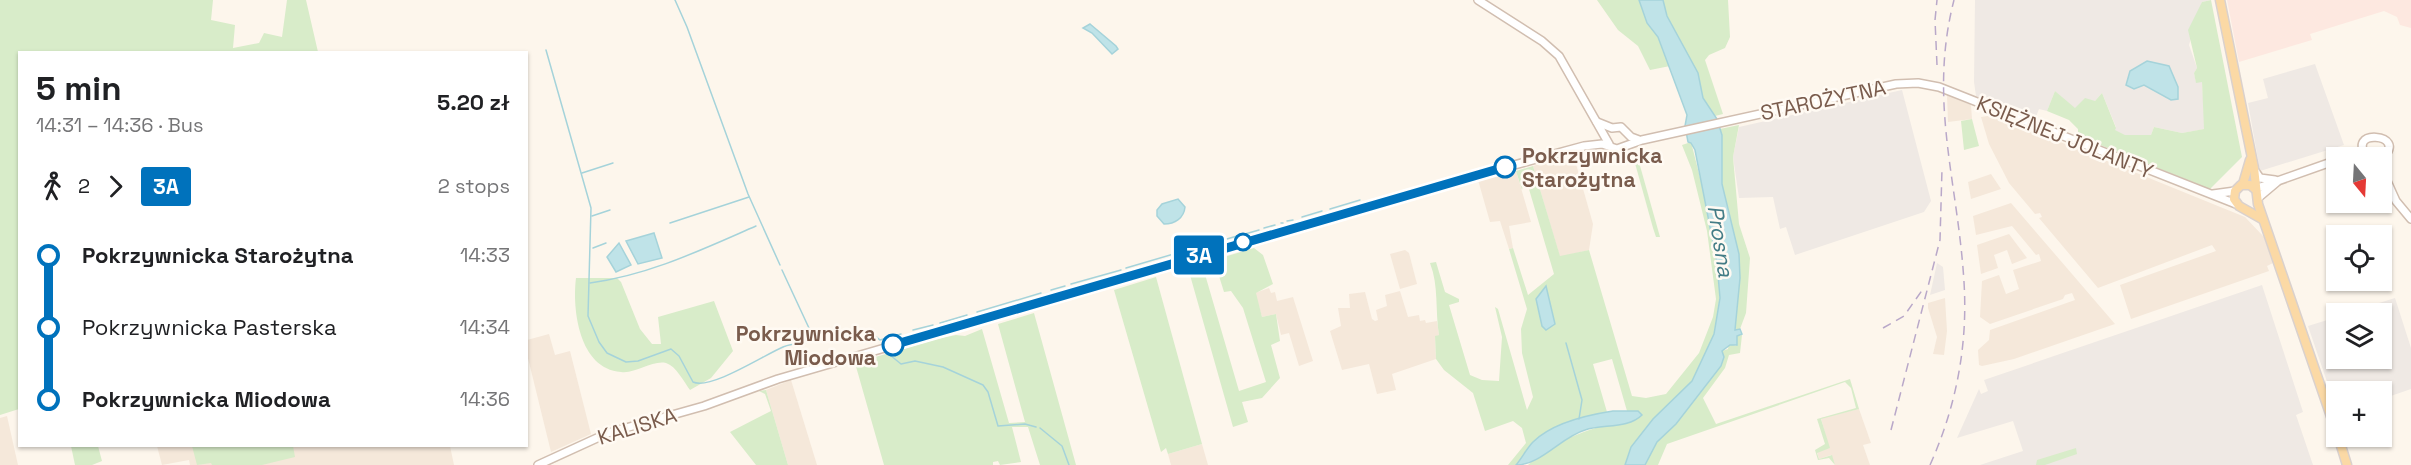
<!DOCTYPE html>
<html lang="en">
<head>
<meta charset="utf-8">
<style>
	:root { --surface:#fff; --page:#f6f6f6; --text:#202124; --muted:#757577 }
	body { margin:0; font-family:"Space Grotesk",sans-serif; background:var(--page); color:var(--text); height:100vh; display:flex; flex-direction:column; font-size:22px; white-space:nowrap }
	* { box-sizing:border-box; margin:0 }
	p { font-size:20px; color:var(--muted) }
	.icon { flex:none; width:33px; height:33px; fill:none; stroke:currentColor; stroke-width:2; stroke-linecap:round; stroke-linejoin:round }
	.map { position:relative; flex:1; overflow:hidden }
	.details { position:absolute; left:18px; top:51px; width:510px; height:396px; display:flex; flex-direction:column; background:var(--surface); border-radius:0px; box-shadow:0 2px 4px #0004 }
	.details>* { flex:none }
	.badge { padding:0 12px; border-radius:4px; font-size:21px; line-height:39px }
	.needle { width:39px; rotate:162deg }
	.fabs { position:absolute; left:2326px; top:147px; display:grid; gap:12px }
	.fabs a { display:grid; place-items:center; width:66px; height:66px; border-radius:0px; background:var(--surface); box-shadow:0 2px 4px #0004; font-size:30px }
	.map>.badge { position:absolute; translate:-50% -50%; box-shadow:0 0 0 3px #fff }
	.legs { display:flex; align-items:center; gap:9px; height:66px; padding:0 18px; font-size:20px }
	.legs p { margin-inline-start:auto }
	.headline { display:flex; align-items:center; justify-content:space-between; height:102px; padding:0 18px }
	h1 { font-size:33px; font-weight:600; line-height:45px }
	ul { padding:0 18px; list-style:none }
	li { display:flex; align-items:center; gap:21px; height:72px; font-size:22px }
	li i { display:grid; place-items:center; width:9px; height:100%; margin:0 8px; background:currentColor }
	li i::after { content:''; width:15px; height:15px; margin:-8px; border:4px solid; border-radius:50%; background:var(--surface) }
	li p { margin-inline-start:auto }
	li:first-child i { background:linear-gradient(#0000 50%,currentColor 0) }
	li:last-child i { background:linear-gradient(currentColor 50%,#0000 0) }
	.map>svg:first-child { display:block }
	.residential { fill:#f5e8da }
	.commercial { fill:#fde8e0 }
	.industrial { fill:#efe9e4 }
	.green { fill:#d8ecc9 }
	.water { fill:#bfe3e8; stroke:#a5d3da; stroke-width:1.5 }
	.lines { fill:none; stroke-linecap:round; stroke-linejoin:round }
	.stream { stroke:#a5d3da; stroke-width:1.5 }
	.minor-casing { stroke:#d1beb0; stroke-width:10 }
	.major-casing { stroke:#dad1cd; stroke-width:11 }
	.minor { stroke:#fff; stroke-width:7 }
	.major { stroke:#fbd9a5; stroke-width:8 }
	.rail { stroke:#b9a8c9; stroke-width:1.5; stroke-dasharray:9 6; stroke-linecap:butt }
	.line-1-casing { stroke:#fff; stroke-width:14 }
	.line-1 { stroke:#0072bc; stroke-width:9 }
	.stop-1-dot { fill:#fff; stroke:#0072bc; stroke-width:3 }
	.labels { text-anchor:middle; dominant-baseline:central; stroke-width:5; stroke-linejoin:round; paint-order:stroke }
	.street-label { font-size:21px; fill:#7a5c4d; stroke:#fffaf3 }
	.stop-label { font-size:21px; font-weight:bold; fill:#7a5c4d; stroke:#fffaf3; text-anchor:start }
	.water-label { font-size:22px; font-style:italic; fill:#437c86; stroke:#fffaf3 }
</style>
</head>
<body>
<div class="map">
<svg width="2411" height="465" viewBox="0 0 2411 465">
	<rect width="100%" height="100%" fill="#fdf6ec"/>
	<g class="residential">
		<path d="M 1947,95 L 1971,105 L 1972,119 L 1948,122 Z"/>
		<path d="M 1994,115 L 2245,217 L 2264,237 L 2273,263 L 2267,266 L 2269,271 L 2131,319 L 2120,285 L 2216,251 L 2212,245 L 2098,288 L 2039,218 L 2042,217 L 2040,213 L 2035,214 L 2009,183 L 1989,144 L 1981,117 Z"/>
		<path d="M 1560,158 L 1576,164 L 1593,224 L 1589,250 L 1560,257 L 1533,166 Z"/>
		<path d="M 1516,171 L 1531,222 L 1509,226 L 1513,248 L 1509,249 L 1500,221 L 1490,222 L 1478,180 Z"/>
		<path d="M 1991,174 L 2001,189 L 1971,199 L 1968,182 Z"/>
		<path d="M 2011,203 L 2115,324 L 2014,359 L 1982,366 L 1979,365 L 1978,350 L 1989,340 L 1990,330 L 2075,300 L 2072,293 L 2065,295 L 2063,299 L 1990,324 L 1980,317 L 1982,281 L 1999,275 L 2006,294 L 2019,289 L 2013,270 L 2041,261 L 2039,254 L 2036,255 L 2012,226 L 1976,235 L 1973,216 Z"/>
		<path d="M 2009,234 L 2027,258 L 2012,264 L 2007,250 L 1994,255 L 1998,268 L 1981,274 L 1977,245 Z"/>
		<path d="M 1405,250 L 1409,253 L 1417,284 L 1400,289 L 1390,254 Z"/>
		<path d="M 1269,288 L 1271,293 L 1275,292 L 1277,301 L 1293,297 L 1313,361 L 1299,366 L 1289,333 L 1281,335 L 1276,314 L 1262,317 L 1255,293 Z"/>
		<path d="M 1400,291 L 1408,317 L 1419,315 L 1420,321 L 1425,320 L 1426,323 L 1437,321 L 1439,335 L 1435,337 L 1436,359 L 1392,374 L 1396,390 L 1377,394 L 1369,364 L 1342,370 L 1330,331 L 1341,326 L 1338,308 L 1350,308 L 1349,294 L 1365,292 L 1372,319 L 1375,321 L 1378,320 L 1376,310 L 1387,306 L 1385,295 Z"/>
		<path d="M 1945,298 L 1947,331 L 1944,355 L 1933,354 L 1937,337 L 1928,308 L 1928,303 Z"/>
		<path d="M 549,334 L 555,355 L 570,351 L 591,434 L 551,452 L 526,350 L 527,340 Z"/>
		<path d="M 791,380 L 817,465 L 788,465 L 766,390 Z"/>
		<path d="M 1859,409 L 1871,443 L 1863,445 L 1870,465 L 1835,465 L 1831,455 L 1819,459 L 1817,452 L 1829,448 L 1821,418 Z"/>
		<path d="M 7,416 L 18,465 L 0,465 L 0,418 Z"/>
		<path d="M 1202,444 L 1208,465 L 1171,465 L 1168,454 Z"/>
		<path d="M 157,446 L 450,446 L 454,465 L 190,465 L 189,460 L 162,465 Z"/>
	</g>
	<path class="commercial" d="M 2227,0 L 2411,0 L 2411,28 L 2400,25 L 2397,17 L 2384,11 L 2310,34 L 2312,40 L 2239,62 Z"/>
	<g class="industrial">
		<path d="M 1975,0 L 2211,0 L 2202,2 L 2189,45 L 2197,68 L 2194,73 L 2196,82 L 2202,82 L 2205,129 L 2182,133 L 2154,127 L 2151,135 L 2124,135 L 2114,130 L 2116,127 L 2102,93 L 2095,101 L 2075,109 L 2055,91 L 2047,111 L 2039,109 L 2035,119 L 1976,96 L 1974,82 Z"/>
		<path d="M 2315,64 L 2344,145 L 2260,171 L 2248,103 L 2268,98 L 2263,79 Z"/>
		<path d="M 1902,90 L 1931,201 L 1924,212 L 1795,255 L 1786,227 L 1780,229 L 1773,197 L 1739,198 L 1733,157 L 1739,127 Z"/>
		<path d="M 1937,263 L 1943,267 L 1945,290 L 1930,295 Z"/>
		<path d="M 2262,285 L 2303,412 L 2296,415 L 2313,465 L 1980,465 L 2023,451 L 2013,421 L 1957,438 L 1979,389 L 1981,394 L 1988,391 L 1984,380 Z"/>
		<path d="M 2395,298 L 2411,348 L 2411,389 L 2382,399 L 2382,392 L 2337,392 L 2337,411 L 2308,326 L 2337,317 L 2337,358 L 2382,358 L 2382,314 L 2347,313 Z"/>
	</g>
	<g class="green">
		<path d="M 0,0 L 213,0 L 211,20 L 235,25 L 233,48 L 259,43 L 264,33 L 282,37 L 287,0 L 306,0 L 318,52 L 20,52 L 19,409 L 0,415 Z"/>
		<path d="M 1597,0 L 1639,0 L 1647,23 L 1658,37 L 1670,66 L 1650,70 L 1638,46 L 1618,30 Z"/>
		<path d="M 1663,0 L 1728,0 L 1730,37 L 1725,48 L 1709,55 L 1705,60 L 1723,114 L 1715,116 L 1703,98 L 1698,73 L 1667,16 Z"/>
		<path d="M 2211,0 L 2242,157 L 2210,189 L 2078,136 L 2078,129 L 2069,120 L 2047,111 L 2055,91 L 2075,108 L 2085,98 L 2095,101 L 2102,93 L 2116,128 L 2115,130 L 2125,135 L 2151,135 L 2154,127 L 2182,133 L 2204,129 L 2202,82 L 2196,83 L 2194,73 L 2197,68 L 2188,30 L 2202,2 Z"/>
		<path d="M 1972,119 L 1979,146 L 1964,150 L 1961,121 Z"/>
		<path d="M 1739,125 L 1733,157 L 1739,224 L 1750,258 L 1746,313 L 1740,329 L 1735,331 L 1740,278 L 1739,254 L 1722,184 L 1720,129 Z"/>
		<path d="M 1691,142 L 1710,217 L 1717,263 L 1720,298 L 1714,334 L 1692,381 L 1653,419 L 1631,447 L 1625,465 L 1528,465 C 1554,441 1596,423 1632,422 L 1638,411 L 1627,411 L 1612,359 L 1593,364 L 1607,412 L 1572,421 L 1539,437 L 1516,465 L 1508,465 L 1526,443 L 1522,428 L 1513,421 L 1485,431 L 1473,393 L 1444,370 L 1436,359 L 1435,336 L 1439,335 C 1435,311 1439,286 1430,263 L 1436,262 L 1445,292 L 1459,299 L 1459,302 L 1449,305 L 1470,375 L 1482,380 L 1499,381 L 1502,337 L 1495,307 L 1498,309 L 1527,410 L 1533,397 L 1522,353 L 1521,329 L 1527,309 L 1509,249 L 1513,248 L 1528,295 L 1554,274 L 1526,179 L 1524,180 L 1522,190 L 1516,171 L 1533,166 L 1560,256 L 1589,250 L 1632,396 L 1646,398 L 1666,394 L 1699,353 L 1713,317 L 1716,299 L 1707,231 L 1692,170 L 1682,145 Z"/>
		<path d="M 1637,155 L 1660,237 L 1656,237 L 1653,228 L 1633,156 Z"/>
		<path d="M 1254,248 L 1263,255 L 1273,284 L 1256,293 L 1262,317 L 1276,314 L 1280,341 L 1271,345 L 1280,378 L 1262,398 L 1242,402 L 1248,422 L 1233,427 L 1188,268 L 1202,264 L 1239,391 L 1266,382 L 1243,308 L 1231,291 L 1224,292 L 1214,260 Z"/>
		<path d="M 1156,277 L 1202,444 L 1168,454 L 1166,448 L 1161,452 L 1114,290 Z"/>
		<path d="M 576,278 L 617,278 L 621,282 L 640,329 L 652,344 L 661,344 L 658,317 L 714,301 L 733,351 L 711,378 L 690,390 C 684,382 676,366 666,363 C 652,360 636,374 621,372 C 579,369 572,309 576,278 Z"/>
		<path d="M 1034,313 L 1076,465 L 1040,465 L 1028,427 L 1012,427 L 1021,462 L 1000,465 L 998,461 L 993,462 L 993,465 L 884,465 L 855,363 L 937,339 L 956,335 L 965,336 L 982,329 L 1009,423 L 1025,422 L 998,324 Z"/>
		<path d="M 1742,335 L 1740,353 L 1729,355 L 1725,368 L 1703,398 L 1716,424 L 1850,379 L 1859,409 L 1821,419 L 1830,448 L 1817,453 L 1819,459 L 1832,455 L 1835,465 L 1829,458 L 1818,460 L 1815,450 L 1825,444 L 1817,419 L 1856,408 L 1851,388 L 1845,382 L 1667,444 L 1658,465 L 1645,465 L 1657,442 L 1676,424 L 1721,366 L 1722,351 L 1728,349 L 1729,344 L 1736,346 L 1737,336 Z"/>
		<path d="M 766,390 L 788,465 L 756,465 L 730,432 L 771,411 L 765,394 L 759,391 Z"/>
		<path d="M 71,446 L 98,446 L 102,461 L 92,465 L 75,465 Z"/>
		<path d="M 192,446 L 293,446 L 295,457 L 262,465 L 212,465 L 211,463 L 197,465 Z"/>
		<path d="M 2076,448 L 2077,454 L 2045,465 L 2036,465 L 2037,460 Z"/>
	</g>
	<g class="water">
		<path d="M 1639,0 L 1663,0 L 1667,16 L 1698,73 L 1703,98 L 1717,119 L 1722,135 L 1722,184 L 1739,254 L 1740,278 L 1735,330 L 1740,329 L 1742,334 L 1737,336 L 1737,345 L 1730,345 L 1722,351 L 1724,357 L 1721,366 L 1676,424 L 1657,442 L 1645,465 L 1625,465 L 1631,447 L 1653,419 L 1692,381 L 1714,334 L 1720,298 L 1717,263 L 1695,150 L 1691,143 L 1688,142 L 1685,126 L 1687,115 L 1658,37 L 1647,23 Z"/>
		<path d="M 1090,24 L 1116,46 L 1118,49 L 1112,54 L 1092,33 L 1083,28 Z"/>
		<path d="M 2147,61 L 2169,66 L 2178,87 L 2178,99 L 2171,100 L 2144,85 L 2134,89 L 2126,85 L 2130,71 Z"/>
		<path d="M 1178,199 L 1185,207 C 1184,218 1175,224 1164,224 L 1157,216 L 1157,210 L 1162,204 Z"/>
		<path d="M 654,233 L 662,258 L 638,264 L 626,241 Z"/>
		<path d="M 619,243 L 631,265 L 616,272 L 607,257 Z"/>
		<path d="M 1546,286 L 1555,324 L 1546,330 L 1542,326 L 1536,299 Z"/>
		<path d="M 1613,411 L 1638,411 L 1642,415 C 1628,429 1603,424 1585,430 C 1561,437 1541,465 1516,465 C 1522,458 1527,448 1533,442 C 1552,423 1587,415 1613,411 Z"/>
	</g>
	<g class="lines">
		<g class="stream">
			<path d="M 675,0 L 687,27 L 748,194 L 780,265"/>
			<path d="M 546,50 L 591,208 L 588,316 L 599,342 L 607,353 L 626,362 L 638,361 L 671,349 L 679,356 L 693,382 C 711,390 764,355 783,347 C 793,343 805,343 815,341"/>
			<path d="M 582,173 L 613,163"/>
			<path d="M 1330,209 L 1360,200"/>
			<path d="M 592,216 L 610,210"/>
			<path d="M 1302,217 L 1322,211"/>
			<path d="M 1287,221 L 1293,220"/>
			<path d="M 670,223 L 749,197"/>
			<path d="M 1281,223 L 1283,223"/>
			<path d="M 1264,228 L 1275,225"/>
			<path d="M 1245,234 L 1259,230"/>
			<path d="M 1203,246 L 1237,236"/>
			<path d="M 593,248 L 606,243"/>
			<path d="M 1126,268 L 1194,248"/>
			<path d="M 782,270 L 815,341 C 834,338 866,324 880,340 L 901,334"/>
			<path d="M 590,283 C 649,275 701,250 756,226"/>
			<path d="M 1071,284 L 1121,270"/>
			<path d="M 1051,290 L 1065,286"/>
			<path d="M 977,312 L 1041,293"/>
			<path d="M 940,323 L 967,315"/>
			<path d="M 913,330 L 933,325"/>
			<path d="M 1566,343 L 1582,400 L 1579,419"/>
			<path d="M 890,355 L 901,364 L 915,361 L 943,367 L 983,385 L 988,392 L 998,426 L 1025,424 L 1036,427"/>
			<path d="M 1040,428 L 1062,446 L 1069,465"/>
		</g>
		<g class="minor-casing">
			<g id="minor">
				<path d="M 1478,0 L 1542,41 L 1559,56 L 1609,144"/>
				<path d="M 1597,122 L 1612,128 L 1621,127 L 1631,137 L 1639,140"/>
				<path d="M 2344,158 L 2367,155"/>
				<path d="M 2369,158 C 2341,128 2411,133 2382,158"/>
				<path d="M 2382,170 L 2396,201 L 2411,219"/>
				<path d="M 2255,171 L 2260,178 L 2275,180"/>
				<path d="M 2255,189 L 2337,160"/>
				<path d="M 2213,194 L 2235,191"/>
				<path d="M 2258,198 L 2277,182"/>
				<path d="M 538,465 L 608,433 L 704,406 L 778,379 L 1492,171 L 1584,146 L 1602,144 L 1617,149 L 1642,140 L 1896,84 L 1918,83 L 1939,87 L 2236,204"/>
			</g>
		</g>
		<g class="major-casing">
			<g id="major">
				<path d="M 2220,0 L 2254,168 L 2258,204 L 2337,434"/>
				<path d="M 2243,184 L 2250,160"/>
				<path d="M 2255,189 L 2250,185 L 2241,185 L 2235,191 L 2234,199 L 2239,206 L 2262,219"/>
				<path d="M 2338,436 L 2347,465"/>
			</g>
		</g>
		<use href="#minor" class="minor"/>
		<use href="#major" class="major"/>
		<g class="rail">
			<path d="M 1937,65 L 1935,20 L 1937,0"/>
			<path d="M 1883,328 L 1904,316 L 1923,289"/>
			<path d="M 1891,430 L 1940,240 L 1942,169"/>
			<path d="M 1930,465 C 1956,407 1968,346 1964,282 C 1958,182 1928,101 1954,0"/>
		</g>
	</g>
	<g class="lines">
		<g class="line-1-casing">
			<path id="line-1" d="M 893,345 L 1505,167"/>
		</g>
		<use href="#line-1" class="line-1"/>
	</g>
	<g class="stop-1-dot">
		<circle cx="1505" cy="167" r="10"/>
		<circle cx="1243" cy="242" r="8"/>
		<circle cx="893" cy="345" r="10"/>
	</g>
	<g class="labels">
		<g class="street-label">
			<text transform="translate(1823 100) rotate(-12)">STAROŻYTNA</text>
			<text transform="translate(2065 137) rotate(22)">KSIĘŻNEJ JOLANTY</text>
			<text transform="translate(637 426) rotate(-17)">KALISKA</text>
		</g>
		<g class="stop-label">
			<text x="1522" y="155">Pokrzywnicka<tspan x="1522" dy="24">Starożytna</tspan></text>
			<text x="876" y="333" text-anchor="end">Pokrzywnicka<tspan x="876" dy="24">Miodowa</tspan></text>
		</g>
		<g class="water-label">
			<text transform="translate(1721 241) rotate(81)">Prosna</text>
		</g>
	</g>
</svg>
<div class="fabs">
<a><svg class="needle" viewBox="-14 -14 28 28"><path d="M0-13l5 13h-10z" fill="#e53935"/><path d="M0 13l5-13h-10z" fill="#757577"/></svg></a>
<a><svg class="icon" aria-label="locate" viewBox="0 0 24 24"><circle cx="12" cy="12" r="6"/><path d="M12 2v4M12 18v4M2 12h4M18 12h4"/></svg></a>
<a><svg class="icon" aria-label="layers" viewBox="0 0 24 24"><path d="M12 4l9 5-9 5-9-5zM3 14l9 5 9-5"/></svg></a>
<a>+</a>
</div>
<b class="badge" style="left:1199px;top:255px;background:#0072bc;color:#fff">3A</b>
<section class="details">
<div class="headline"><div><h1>5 min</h1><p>14:31 – 14:36 · Bus</p></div><b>5.20 zł</b></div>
<div class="legs"><svg class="icon" aria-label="walk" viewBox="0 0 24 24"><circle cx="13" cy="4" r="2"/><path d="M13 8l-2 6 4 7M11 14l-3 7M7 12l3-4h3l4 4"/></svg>2<svg class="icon" aria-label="forward" viewBox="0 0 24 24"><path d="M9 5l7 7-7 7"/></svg><b class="badge" style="background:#0072bc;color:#fff">3A</b><p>2 stops</p></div>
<ul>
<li><i style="color:#0072bc"></i><b>Pokrzywnicka Starożytna</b><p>14:33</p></li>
<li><i style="color:#0072bc"></i><span>Pokrzywnicka Pasterska</span><p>14:34</p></li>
<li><i style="color:#0072bc"></i><b>Pokrzywnicka Miodowa</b><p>14:36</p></li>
</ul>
</section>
</div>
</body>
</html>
